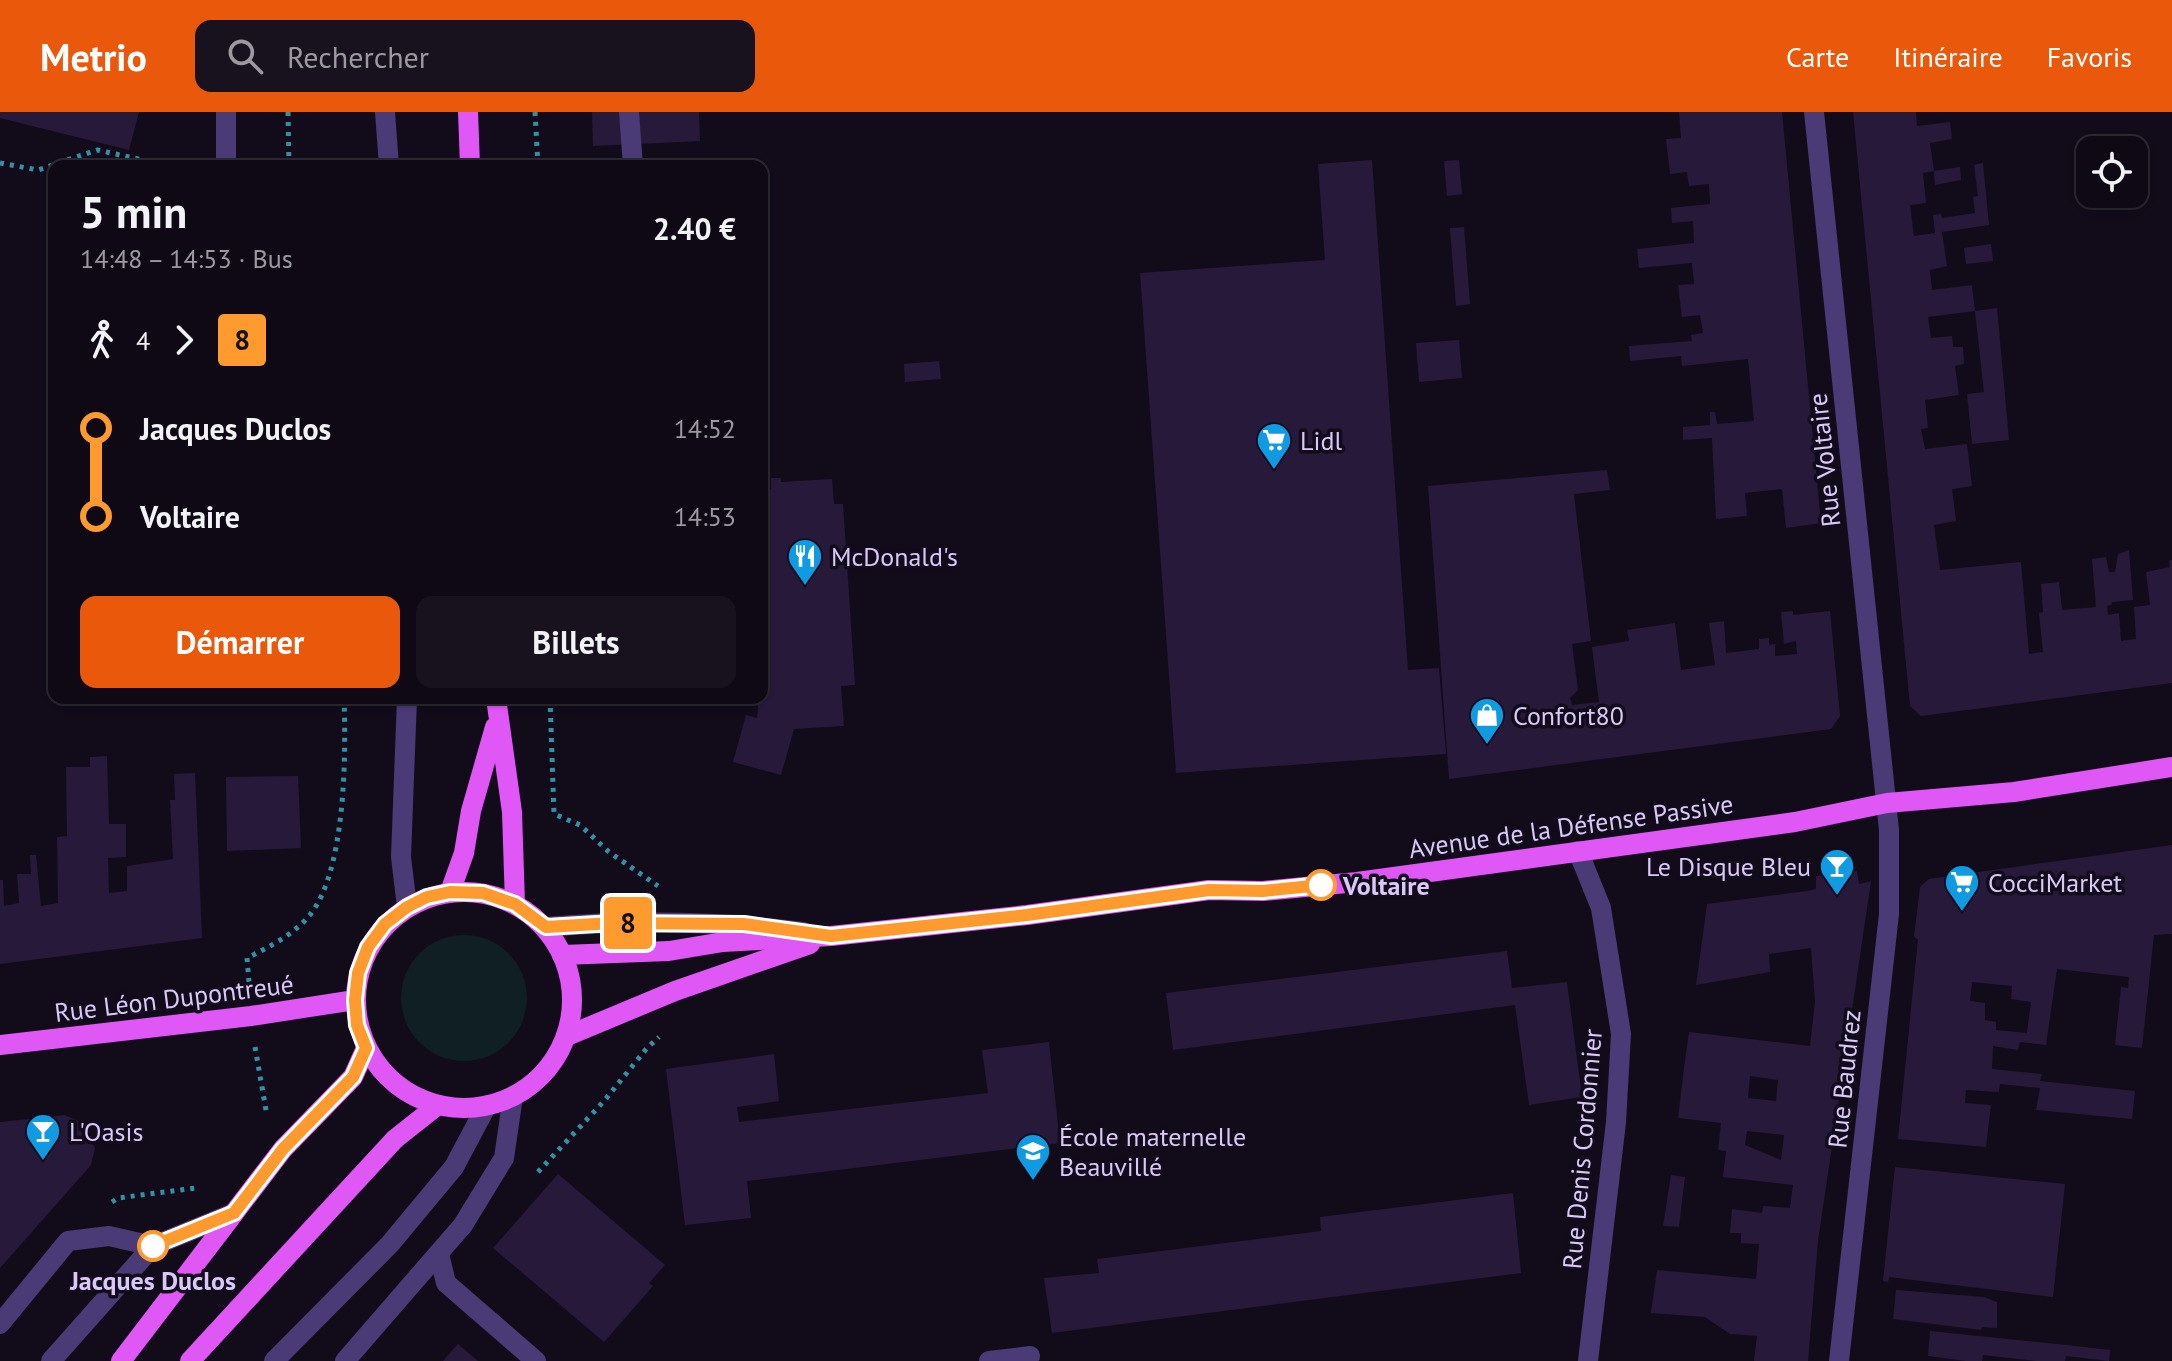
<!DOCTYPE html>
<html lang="fr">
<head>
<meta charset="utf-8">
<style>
	:root { --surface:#0e0914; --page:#17121d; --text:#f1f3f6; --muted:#9b9aa0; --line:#2e2a34; --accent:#ea580c }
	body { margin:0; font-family:"PT Sans",sans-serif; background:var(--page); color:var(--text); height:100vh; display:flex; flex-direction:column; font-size:30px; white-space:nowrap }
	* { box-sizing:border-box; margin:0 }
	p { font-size:26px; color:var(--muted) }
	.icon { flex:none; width:44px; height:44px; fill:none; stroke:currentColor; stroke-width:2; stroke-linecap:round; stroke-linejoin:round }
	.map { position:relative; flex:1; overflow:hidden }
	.drawer { position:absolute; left:48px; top:48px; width:720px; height:544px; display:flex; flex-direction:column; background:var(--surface); border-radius:16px; box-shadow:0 2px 6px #0004,0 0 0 2px var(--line) }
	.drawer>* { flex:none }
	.badge { padding:0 16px; border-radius:6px; font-size:28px; line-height:52px }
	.tools { position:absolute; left:2076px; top:24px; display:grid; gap:16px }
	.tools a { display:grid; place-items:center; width:72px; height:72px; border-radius:16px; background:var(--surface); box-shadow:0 2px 6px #0004,0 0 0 2px var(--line); font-size:40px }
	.map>.badge { position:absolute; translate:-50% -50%; box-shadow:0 0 0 4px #fff }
	.legs { display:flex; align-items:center; gap:12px; height:88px; padding:0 32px; font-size:26px }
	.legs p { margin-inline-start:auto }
	.headline { display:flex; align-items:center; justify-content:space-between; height:136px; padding:0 32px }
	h1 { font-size:44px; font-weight:600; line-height:60px }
	.button { display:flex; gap:16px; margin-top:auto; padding:16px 32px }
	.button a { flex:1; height:92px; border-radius:16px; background:var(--accent); color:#fff; font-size:32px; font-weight:600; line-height:92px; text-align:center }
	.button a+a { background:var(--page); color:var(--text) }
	ul { padding:0 32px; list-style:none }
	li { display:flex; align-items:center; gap:28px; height:88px; font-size:30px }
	li i { display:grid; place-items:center; width:12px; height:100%; margin:0 10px; background:currentColor }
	li i::after { content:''; width:20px; height:20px; margin:-10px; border:6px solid; border-radius:50%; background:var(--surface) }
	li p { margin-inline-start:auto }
	li:first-child i { background:linear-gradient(#0000 50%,currentColor 0) }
	li:last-child i { background:linear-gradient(currentColor 50%,#0000 0) }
	header { display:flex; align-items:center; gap:48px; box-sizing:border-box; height:112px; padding:0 40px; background:var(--accent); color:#fff }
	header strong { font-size:38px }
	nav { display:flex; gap:44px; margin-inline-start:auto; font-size:28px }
	.search { width:560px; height:72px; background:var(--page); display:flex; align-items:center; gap:20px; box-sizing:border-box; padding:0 28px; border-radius:16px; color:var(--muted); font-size:30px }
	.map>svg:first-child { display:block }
	.green { fill:#0f1f24 }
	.building { fill:#27193a; fill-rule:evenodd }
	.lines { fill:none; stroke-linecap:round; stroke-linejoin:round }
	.path { stroke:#3490a4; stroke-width:5; stroke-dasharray:4 6; stroke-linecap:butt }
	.minor { stroke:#4a3a76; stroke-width:20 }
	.major { stroke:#df57f4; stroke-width:20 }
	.line-1-casing { stroke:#fff; stroke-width:18 }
	.line-1 { stroke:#fe9a2e; stroke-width:12 }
	.stop-1-dot { fill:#fff; stroke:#fe9a2e; stroke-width:4 }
	.labels { text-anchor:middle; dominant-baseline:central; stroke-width:7; stroke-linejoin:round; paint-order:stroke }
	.poi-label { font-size:26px; fill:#dac8fb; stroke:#120c1a; text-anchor:start }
	.street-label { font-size:26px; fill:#dac8fb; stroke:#120c1a }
	.stop-label { font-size:26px; font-weight:bold; fill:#dac8fb; stroke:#120c1a; text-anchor:start }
</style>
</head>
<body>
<header>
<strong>Metrio</strong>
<div class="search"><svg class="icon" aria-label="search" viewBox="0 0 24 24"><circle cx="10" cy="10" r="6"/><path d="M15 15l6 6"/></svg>Rechercher</div>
<nav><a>Carte</a><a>Itinéraire</a><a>Favoris</a></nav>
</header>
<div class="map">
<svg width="2172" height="1249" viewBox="0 0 2172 1249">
	<rect width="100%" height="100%" fill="#120c1a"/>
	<circle class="green" cx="464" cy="886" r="63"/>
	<g class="building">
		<path d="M 0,0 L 139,0 L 129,38 L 0,6 Z"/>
		<path d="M 592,0 L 699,0 L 700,29 L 593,34 Z"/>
		<path d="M 1679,0 L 1782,0 L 1821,411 L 1786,416 L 1782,377 L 1745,381 L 1747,404 L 1716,407 L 1712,326 L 1683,328 L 1683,315 L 1710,313 L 1710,300 L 1715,300 L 1717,312 L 1754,309 L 1748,247 L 1682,254 L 1681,244 L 1630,249 L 1629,234 L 1692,229 L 1691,223 L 1703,221 L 1700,203 L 1682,205 L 1678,173 L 1694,172 L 1692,151 L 1639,156 L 1637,137 L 1694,131 L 1693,109 L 1672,111 L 1671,96 L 1710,92 L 1709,72 L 1689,74 L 1687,60 L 1670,62 L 1666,27 L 1681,26 Z"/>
		<path d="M 1853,0 L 1916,0 L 1917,14 L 1950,10 L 1952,27 L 1930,31 L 1934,59 L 1960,55 L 1961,68 L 1935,73 L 1934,59 L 1923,61 L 1926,91 L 1910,93 L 1914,124 L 1935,121 L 1933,103 L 1941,102 L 1942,106 L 1975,101 L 1973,85 L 1978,84 L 1974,53 L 1983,51 L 1989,113 L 1942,120 L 1947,154 L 1930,158 L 1932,178 L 1972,173 L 1975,199 L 1928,205 L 1931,226 L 1952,224 L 1953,235 L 1963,235 L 1964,252 L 1955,254 L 1959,283 L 1925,288 L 1928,316 L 1921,317 L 1925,337 L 1967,332 L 1972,374 L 1952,377 L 1956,409 L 1934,413 L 1940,458 L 2021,450 L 2029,542 L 2043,540 L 2039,501 L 2043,500 L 2041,472 L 2059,470 L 2062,498 L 2096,495 L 2092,447 L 2106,445 L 2109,460 L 2115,460 L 2118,442 L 2129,438 L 2133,488 L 2112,490 L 2111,493 L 2107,494 L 2108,503 L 2119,501 L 2121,529 L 2136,527 L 2134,495 L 2150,493 L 2146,460 L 2170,455 L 2169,449 L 2172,448 L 2172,571 L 1921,604 L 1910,594 Z"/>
		<path d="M 1372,48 L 1408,558 L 1439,556 L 1446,642 L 1176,661 L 1140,161 L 1325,148 L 1318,52 Z"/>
		<path d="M 1459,48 L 1462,82 L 1447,84 L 1444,49 Z"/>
		<path d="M 1464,115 L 1470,192 L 1456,194 L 1450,116 Z"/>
		<path d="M 1991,132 L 1993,149 L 1966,152 L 1964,136 Z"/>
		<path d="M 1997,196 L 2009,328 L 1972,332 L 1967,282 L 1984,280 L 1975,199 Z"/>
		<path d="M 1459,228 L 1462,266 L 1419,270 L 1416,231 Z"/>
		<path d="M 939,249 L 941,267 L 905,270 L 904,252 Z"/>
		<path d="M 1607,358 L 1610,378 L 1574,382 L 1591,529 L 1572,532 L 1578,578 L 1570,586 L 1572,593 L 1599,590 L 1592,535 L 1629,529 L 1627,518 L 1675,511 L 1681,558 L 1715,553 L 1709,511 L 1724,509 L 1726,541 L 1759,537 L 1759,527 L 1769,526 L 1769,533 L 1775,532 L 1775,544 L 1797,542 L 1796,529 L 1784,532 L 1781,500 L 1793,499 L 1793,503 L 1830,499 L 1840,604 L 1831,617 L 1449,667 L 1428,374 Z"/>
		<path d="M 771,366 L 781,366 L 781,370 L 832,367 L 834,392 L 843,392 L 855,573 L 841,574 L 844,614 L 794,617 L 781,663 L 733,650 L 746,603 L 757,606 L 759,586 L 762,586 L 762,378 L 771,377 Z"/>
		<path d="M 107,644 L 109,712 L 126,712 L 126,745 L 108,746 L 109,781 L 127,779 L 127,754 L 173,747 L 170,688 L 175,688 L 174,662 L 195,661 L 202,826 L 0,852 L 0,768 L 3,768 L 4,794 L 19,791 L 17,762 L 31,762 L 30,743 L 36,743 L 41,794 L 58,791 L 57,725 L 67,724 L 66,655 L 90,655 L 90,645 Z"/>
		<path d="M 298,664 L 301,736 L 227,739 L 226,665 Z"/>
		<path d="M 2172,733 L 2172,822 L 2154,823 L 2142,936 L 2115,933 L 2121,875 L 2128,876 L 2129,865 L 2057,857 L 2046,933 L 2020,930 L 2018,938 L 1993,934 L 1992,957 L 2042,962 L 2040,969 L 2135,979 L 2132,1007 L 2036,998 L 2040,976 L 2000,972 L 1999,980 L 1966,978 L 1965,991 L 1991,993 L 1986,1035 L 1898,1027 L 1918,827 L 1914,825 L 1920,775 L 1929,767 ZM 1972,870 L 2012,874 L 2011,887 L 2031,890 L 2027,921 L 1996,918 L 1996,910 L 1985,908 L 1985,891 L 1970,889 Z"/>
		<path d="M 1857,759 L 1859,772 L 1871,769 L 1818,1129 L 1808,1249 L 1754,1249 L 1757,1224 L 1730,1222 L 1705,1205 L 1651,1201 L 1657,1158 L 1756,1167 L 1759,1132 L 1741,1131 L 1741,1121 L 1730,1121 L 1732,1097 L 1762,1101 L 1763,1094 L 1790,1096 L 1793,1073 L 1723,1065 L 1726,1039 L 1718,1038 L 1721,1011 L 1678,1006 L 1684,956 L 1689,920 L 1810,934 L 1815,890 L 1811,836 L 1769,842 L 1770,860 L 1696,873 L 1707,792 L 1807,779 L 1816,777 L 1816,764 ZM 1750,964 L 1778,968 L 1776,989 L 1748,986 ZM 1747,1019 L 1784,1023 L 1781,1048 L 1745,1033 Z"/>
		<path d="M 1507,839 L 1512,876 L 1567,870 L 1582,985 L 1529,993 L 1515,893 L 1173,938 L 1166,881 Z"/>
		<path d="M 1049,930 L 1060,1031 L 747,1069 L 751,1106 L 685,1113 L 666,957 L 774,942 L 779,989 L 737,995 L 739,1010 L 988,981 L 982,938 Z"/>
		<path d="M 65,1003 L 81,1010 L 95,1036 L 91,1053 L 0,1156 L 0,1010 Z"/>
		<path d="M 1895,1055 L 2065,1072 L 2053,1185 L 1889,1165 L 1888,1170 L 1883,1169 Z"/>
		<path d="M 558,1062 L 665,1153 L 649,1171 L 653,1174 L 604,1230 L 493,1136 Z"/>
		<path d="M 1671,1063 L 1685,1065 L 1679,1115 L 1663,1114 Z"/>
		<path d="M 1513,1081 L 1521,1161 L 1052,1221 L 1044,1166 L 1099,1161 L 1097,1147 L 1321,1119 L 1320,1105 Z"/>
		<path d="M 1896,1178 L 1984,1185 L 1997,1190 L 1997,1216 L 1982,1215 L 1981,1218 L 1893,1207 Z"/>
		<path d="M 1930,1219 L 2067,1233 L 2110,1238 L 2109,1249 L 2066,1244 L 2065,1249 L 2036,1249 L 1983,1243 L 1982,1249 L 1966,1249 L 1928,1244 Z"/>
		<path d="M 458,1232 L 478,1249 L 443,1249 Z"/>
	</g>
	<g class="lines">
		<g class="path">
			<path d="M 288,0 L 289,54"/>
			<path d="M 535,0 L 538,54"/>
			<path d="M 0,51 L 38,58 L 97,38 L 171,54"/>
			<path d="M 550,586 L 554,702 L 580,713 L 609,740 L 658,774"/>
			<path d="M 249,870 L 247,846 C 269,835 293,823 309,804 C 346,760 346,642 344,586"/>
			<path d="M 255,935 L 267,1004"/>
			<path d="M 538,1060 L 604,989 L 647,936 L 659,925"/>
			<path d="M 112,1090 L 118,1086 L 196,1076"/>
		</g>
		<g class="minor">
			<path d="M 226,0 L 226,54"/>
			<path d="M 385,0 L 389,54"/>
			<path d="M 629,0 L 633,54"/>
			<path d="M 1814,0 L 1889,718 L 1889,802 L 1839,1249"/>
			<path d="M 1578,739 L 1601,796 L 1621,922 L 1616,1010 L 1588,1249"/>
			<path d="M 407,795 L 401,745 L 407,586"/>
			<path d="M 546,815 C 632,808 718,809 803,820"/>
			<path d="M 439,1142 L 446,1171 L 536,1249"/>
			<path d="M 0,1212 L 68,1129 L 109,1124 L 153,1134"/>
			<path d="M 51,1249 L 153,1134 L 234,1101"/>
			<path d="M 274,1249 L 390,1132 L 454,1055 L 487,993"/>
			<path d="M 345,1249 L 463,1113 L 504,1046 L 513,984"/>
			<path d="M 989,1249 L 1030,1244"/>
		</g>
		<g class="major">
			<path d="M 468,0 L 470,54"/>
			<path d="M 496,586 L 512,700 L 515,792"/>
			<circle cx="464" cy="888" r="108"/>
			<path d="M 450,780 L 464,741 L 471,699 L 495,615"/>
			<path d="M 562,843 L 669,839 L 723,830 L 831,824 L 1027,803 L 1209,778 L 1263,779 L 1357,770 L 1795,710 L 1887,691 L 2014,680 L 2172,655"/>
			<path d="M 567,924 L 675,879 L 810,832"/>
			<path d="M 0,933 L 251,904 L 355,888"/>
			<path d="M 121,1249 L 283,1037 L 353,965 L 366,936"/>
			<path d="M 190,1249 L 395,1027 L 438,993"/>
		</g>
	</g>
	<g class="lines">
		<g class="line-1-casing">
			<path id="line-1" d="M 153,1134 L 234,1101 L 283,1037 L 353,965 L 366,936 L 357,913 L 355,888 L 358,861 L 368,835 L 385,812 L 407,795 L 427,785 L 450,780 L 483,781 L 515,792 L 546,815 L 613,811 L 744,812 L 831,824 L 1027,803 L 1209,778 L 1263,779 L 1321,773"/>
		</g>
		<use href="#line-1" class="line-1"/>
	</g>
	<defs>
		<g id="supermarket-pin" transform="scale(1.8)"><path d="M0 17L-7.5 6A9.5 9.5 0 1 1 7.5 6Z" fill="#0f9ae1" stroke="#120c1a"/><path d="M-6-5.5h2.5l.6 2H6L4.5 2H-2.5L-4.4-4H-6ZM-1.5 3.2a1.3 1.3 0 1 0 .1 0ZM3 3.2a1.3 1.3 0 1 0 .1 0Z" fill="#fff"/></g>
		<g id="restaurant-pin" transform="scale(1.8)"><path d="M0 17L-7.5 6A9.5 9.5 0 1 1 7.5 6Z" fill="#0f9ae1" stroke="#120c1a"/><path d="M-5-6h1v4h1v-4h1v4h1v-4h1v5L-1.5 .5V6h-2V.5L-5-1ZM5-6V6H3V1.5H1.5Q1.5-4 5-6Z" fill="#fff"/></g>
		<g id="shop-pin" transform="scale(1.8)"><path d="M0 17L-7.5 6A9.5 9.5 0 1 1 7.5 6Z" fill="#0f9ae1" stroke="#120c1a"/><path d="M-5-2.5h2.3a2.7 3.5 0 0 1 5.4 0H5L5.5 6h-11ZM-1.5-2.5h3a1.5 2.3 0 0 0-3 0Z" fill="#fff"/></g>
		<g id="bar-pin" transform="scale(1.8)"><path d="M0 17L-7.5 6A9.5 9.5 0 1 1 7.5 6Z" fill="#0f9ae1" stroke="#120c1a"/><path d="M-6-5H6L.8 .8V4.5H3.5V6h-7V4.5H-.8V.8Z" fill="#fff"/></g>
		<g id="school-pin" transform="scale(1.8)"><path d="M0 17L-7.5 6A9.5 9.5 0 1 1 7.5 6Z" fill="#0f9ae1" stroke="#120c1a"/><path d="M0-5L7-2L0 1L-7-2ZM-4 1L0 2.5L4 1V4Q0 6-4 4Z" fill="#fff"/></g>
	</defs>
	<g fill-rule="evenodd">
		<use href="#supermarket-pin" x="1274" y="328"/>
		<use href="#restaurant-pin" x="805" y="444"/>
		<use href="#shop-pin" x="1487" y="603"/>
		<use href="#bar-pin" x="1837" y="754"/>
		<use href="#supermarket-pin" x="1962" y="770"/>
		<use href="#bar-pin" x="43" y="1019"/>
		<use href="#school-pin" x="1033" y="1039"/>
	</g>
	<g class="stop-1-dot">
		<circle cx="1321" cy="773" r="14"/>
		<circle cx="153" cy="1134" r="14"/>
	</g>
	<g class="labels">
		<g class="poi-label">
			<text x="1300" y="328">Lidl</text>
			<text x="831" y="444">McDonald's</text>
			<text x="1513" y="603">Confort80</text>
			<text x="1811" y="754" text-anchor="end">Le Disque Bleu</text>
			<text x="1988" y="770">CocciMarket</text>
			<text x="69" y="1019">L'Oasis</text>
			<text x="1059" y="1024">École maternelle<tspan x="1059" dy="30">Beauvillé</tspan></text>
		</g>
		<g class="street-label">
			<text transform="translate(1824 348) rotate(-96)">Rue Voltaire</text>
			<text transform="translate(1571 714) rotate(-8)">Avenue de la Défense Passive</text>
			<text transform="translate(174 886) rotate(-7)">Rue Léon Dupontreué</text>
			<text transform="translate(1844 967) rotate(-84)">Rue Baudrez</text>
			<text transform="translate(1582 1037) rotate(-85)">Rue Denis Cordonnier</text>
		</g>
		<g class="stop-label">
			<text x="1343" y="773">Voltaire</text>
			<text x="153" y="1168" text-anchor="middle">Jacques Duclos</text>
		</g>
	</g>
</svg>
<div class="tools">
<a><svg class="icon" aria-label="locate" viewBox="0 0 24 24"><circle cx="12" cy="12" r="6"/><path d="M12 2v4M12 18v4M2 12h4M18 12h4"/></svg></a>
</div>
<b class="badge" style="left:628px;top:811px;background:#fe9a2e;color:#111">8</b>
<section class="drawer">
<div class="headline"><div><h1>5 min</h1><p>14:48 – 14:53 · Bus</p></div><b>2.40 €</b></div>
<div class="legs"><svg class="icon" aria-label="walk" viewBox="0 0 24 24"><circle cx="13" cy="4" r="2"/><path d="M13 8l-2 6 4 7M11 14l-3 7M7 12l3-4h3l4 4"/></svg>4<svg class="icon" aria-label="forward" viewBox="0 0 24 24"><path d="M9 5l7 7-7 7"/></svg><b class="badge" style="background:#fe9a2e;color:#111">8</b></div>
<ul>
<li><i style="color:#fe9a2e"></i><b>Jacques Duclos</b><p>14:52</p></li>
<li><i style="color:#fe9a2e"></i><b>Voltaire</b><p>14:53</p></li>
</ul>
<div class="button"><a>Démarrer</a><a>Billets</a></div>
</section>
</div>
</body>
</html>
